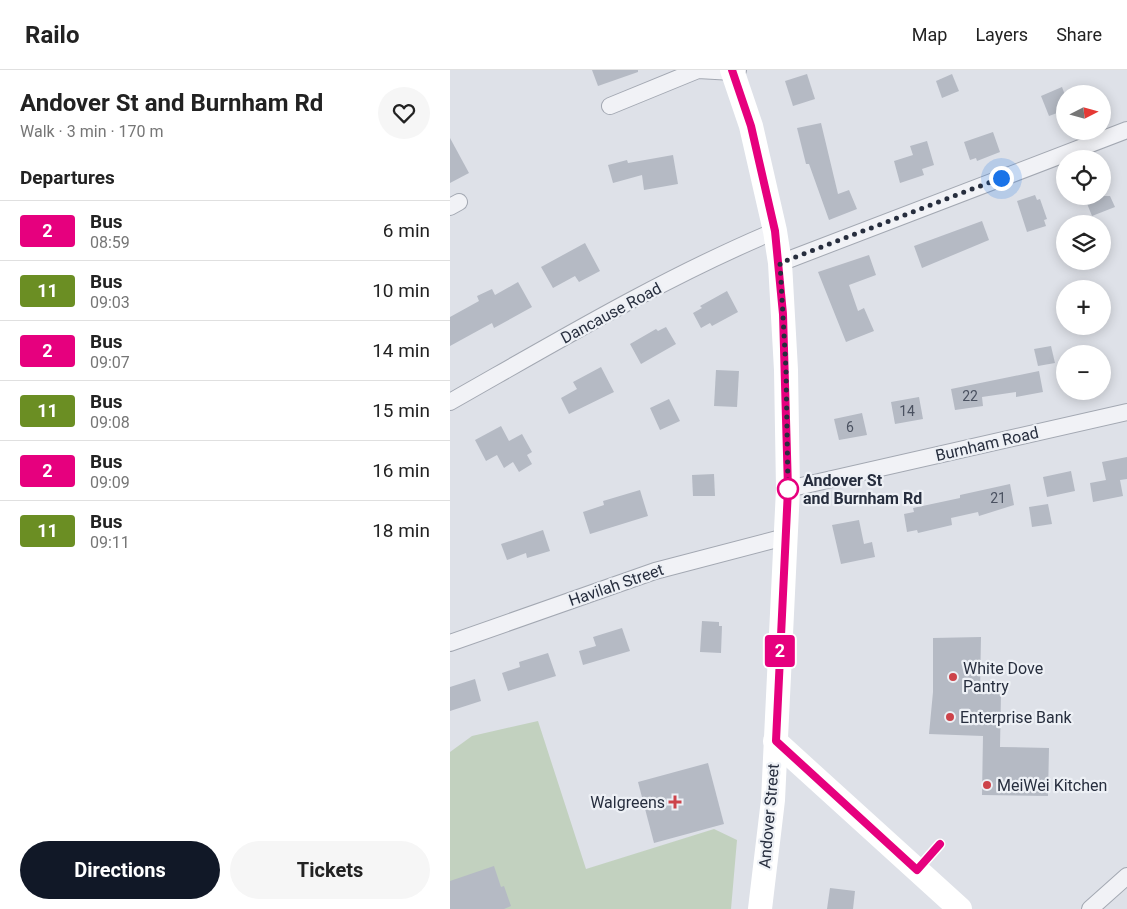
<!DOCTYPE html>
<html lang="en">
<head>
<meta charset="utf-8">
<style>
	:root { --surface:#fff; --page:#f6f6f6; --text:#222; --muted:#767676; --line:#e0e0e0; --accent:#111827 }
	body { margin:0; font-family:Roboto,sans-serif; background:var(--page); color:var(--text); height:100vh; display:flex; flex-direction:column; font-size:19px; white-space:nowrap }
	* { box-sizing:border-box; margin:0 }
	p { font-size:16px; color:var(--muted) }
	.icon { flex:none; width:28px; height:28px; fill:none; stroke:currentColor; stroke-width:2; stroke-linecap:round; stroke-linejoin:round }
	.map { position:relative; flex:1; overflow:hidden }
	.sheet { display:flex; flex-direction:column; background:var(--surface); width:450px }
	.sheet>* { flex:none }
	.badge { padding:0 10px; border-radius:4px; font-size:18px; line-height:32px }
	.needle { width:32px; rotate:84deg }
	.fabs { position:absolute; left:606px; top:15px; display:grid; gap:10px }
	.fabs a { display:grid; place-items:center; width:55px; height:55px; border-radius:50%; background:var(--surface); box-shadow:0 2px 12px #0003; font-size:25px }
	.you { position:absolute; width:25px; height:25px; margin:-12px; border:4px solid #fff; border-radius:50%; background:#1a73e8; box-shadow:0 0 0 8px #1a73e833 }
	.map>.badge { position:absolute; translate:-50% -50%; box-shadow:0 0 0 2px #fff }
	h2 { padding:0 20px; font-size:19px; line-height:45px }
	.round { display:grid; place-items:center; flex:none; width:52px; height:52px; border-radius:26px; background:var(--page) }
	.head { display:flex; align-items:center; justify-content:space-between; height:85px; padding:0 20px }
	h1 { font-size:24px; font-weight:700; line-height:38px }
	.cta { display:flex; gap:10px; margin-top:auto; padding:10px 20px }
	.cta a { flex:1; height:58px; border-radius:30px; background:var(--accent); color:#fff; font-size:20px; font-weight:700; line-height:58px; text-align:center }
	.cta a+a { background:var(--page); color:var(--text) }
	ul { padding:0; list-style:none }
	li { display:flex; align-items:center; gap:15px; height:60px; padding:0 20px; border-top:1px solid var(--line) }
	li div { flex:1 }
	li b { display:block; font-size:19px }
	li em { font-style:normal }
	li .badge { min-width:55px; font-weight:700; text-align:center }
	header { display:flex; align-items:center; gap:30px; box-sizing:border-box; height:70px; padding:0 25px; background:var(--surface); border-bottom:1px solid var(--line) }
	header strong { font-size:24px }
	nav { display:flex; gap:28px; margin-inline-start:auto; font-size:18px }
	main { display:flex; flex:1; min-height:0 }
	.map>svg:first-child { display:block }
	.green { fill:#c2d1bf }
	.building { fill:#b5bac4 }
	.lines { fill:none; stroke-linecap:round; stroke-linejoin:round }
	.minor-casing { stroke:#a3a8b2; stroke-width:18 }
	.minor { stroke:#f1f2f6; stroke-width:16 }
	.secondary { stroke:#fff; stroke-width:24 }
	.line-casing { stroke:#fff; stroke-width:11 }
	.line { stroke:#e6007e; stroke-width:8 }
	.walk { stroke:#272e3e; stroke-width:5; stroke-dasharray:0 9 }
	.stop-dot { fill:#fff; stroke:#e6007e; stroke-width:2.5 }
	.poi-dot { fill:#cd434a; stroke:#edf0f5; stroke-width:2 }
	.labels { text-anchor:middle; dominant-baseline:central; stroke-width:4.5; stroke-linejoin:round; paint-order:stroke }
	.number-label { font-size:14px; fill:#4a5160 }
	.street-label { font-size:16px; fill:#272e3e; stroke:#edf0f5 }
	.stop-label { font-size:16px; font-weight:bold; fill:#272e3e; stroke:#edf0f5; text-anchor:start }
	.poi-label { font-size:16px; fill:#272e3e; stroke:#edf0f5; text-anchor:start }
</style>
</head>
<body>
<header>
<strong>Railo</strong>
<nav><a>Map</a><a>Layers</a><a>Share</a></nav>
</header>
<main>
<section class="sheet">
<div class="head"><div><h1>Andover St and Burnham Rd</h1><p>Walk · 3 min · 170 m</p></div><a class="round"><svg class="icon" aria-label="heart" viewBox="0 0 24 24"><path d="M12 20l-8-8c-3-5 5-10 8-4 3-6 11-1 8 4z"/></svg></a></div>
<h2>Departures</h2>
<ul>
<li><span class="badge" style="background:#e6007e;color:#fff">2</span><div><b>Bus</b><p>08:59</p></div><em>6 min</em></li>
<li><span class="badge" style="background:#6b8e23;color:#fff">11</span><div><b>Bus</b><p>09:03</p></div><em>10 min</em></li>
<li><span class="badge" style="background:#e6007e;color:#fff">2</span><div><b>Bus</b><p>09:07</p></div><em>14 min</em></li>
<li><span class="badge" style="background:#6b8e23;color:#fff">11</span><div><b>Bus</b><p>09:08</p></div><em>15 min</em></li>
<li><span class="badge" style="background:#e6007e;color:#fff">2</span><div><b>Bus</b><p>09:09</p></div><em>16 min</em></li>
<li><span class="badge" style="background:#6b8e23;color:#fff">11</span><div><b>Bus</b><p>09:11</p></div><em>18 min</em></li>
</ul>
<div class="cta"><a>Directions</a><a>Tickets</a></div>
</section>
<div class="map">
<svg width="677" height="839" viewBox="0 0 677 839">
	<rect width="100%" height="100%" fill="#dee1e8"/>
	<path class="green" d="M 88,651 L 136,799 L 264,759 L 287,770 L 281,839 L 0,839 L 0,682 L 22,666 Z"/>
	<g class="building">
		<path d="M 142,0 L 188,0 L 188,2 L 148,16 Z"/>
		<path d="M 357,4 L 365,29 L 343,36 L 335,11 Z"/>
		<path d="M 502,4 L 509,21 L 492,28 L 486,11 Z"/>
		<path d="M 612,17 L 615,25 L 615,40 L 599,46 L 591,26 Z"/>
		<path d="M 371,53 L 388,124 L 399,120 L 407,139 L 379,150 L 359,94 L 356,94 L 347,58 Z"/>
		<path d="M 543,62 L 550,82 L 527,91 L 526,88 L 520,90 L 514,72 Z"/>
		<path d="M 0,68 L 19,103 L 0,113 Z"/>
		<path d="M 477,71 L 484,95 L 472,99 L 474,105 L 450,113 L 444,91 L 463,85 L 460,76 Z"/>
		<path d="M 223,85 L 228,114 L 194,120 L 192,105 L 163,113 L 158,95 L 177,90 L 178,93 Z"/>
		<path d="M 585,125 L 587,130 L 590,129 L 597,149 L 594,150 L 596,156 L 577,162 L 567,131 Z"/>
		<path d="M 634,126 L 660,126 L 665,137 L 642,146 Z"/>
		<path d="M 532,151 L 539,170 L 472,198 L 464,176 Z"/>
		<path d="M 135,173 L 150,201 L 129,212 L 125,206 L 103,218 L 91,197 Z"/>
		<path d="M 419,185 L 426,205 L 399,215 L 408,241 L 414,238 L 424,261 L 396,272 L 368,202 Z"/>
		<path d="M 68,212 L 82,237 L 44,258 L 42,253 L 0,276 L 0,247 L 29,231 L 27,226 L 42,219 L 45,225 Z"/>
		<path d="M 277,221 L 288,242 L 262,256 L 260,253 L 251,258 L 243,243 L 252,238 L 250,236 Z"/>
		<path d="M 216,257 L 226,274 L 191,294 L 180,274 L 206,259 L 208,261 Z"/>
		<path d="M 601,276 L 605,293 L 588,296 L 584,279 Z"/>
		<path d="M 151,297 L 164,322 L 119,344 L 111,328 L 127,319 L 123,312 Z"/>
		<path d="M 266,300 L 289,301 L 287,337 L 264,336 Z"/>
		<path d="M 589,301 L 593,322 L 566,327 L 566,322 L 532,327 L 533,336 L 505,340 L 501,319 Z"/>
		<path d="M 469,327 L 473,349 L 445,354 L 441,332 Z"/>
		<path d="M 219,329 L 230,351 L 210,360 L 200,338 Z"/>
		<path d="M 412,343 L 417,365 L 389,370 L 384,349 Z"/>
		<path d="M 51,356 L 59,371 L 72,364 L 82,382 L 77,385 L 82,394 L 69,402 L 63,392 L 54,398 L 47,385 L 36,391 L 25,370 Z"/>
		<path d="M 677,387 L 677,409 L 670,410 L 673,426 L 643,432 L 640,413 L 656,410 L 652,392 Z"/>
		<path d="M 621,401 L 625,421 L 597,427 L 593,407 Z"/>
		<path d="M 264,404 L 265,426 L 243,426 L 242,405 Z"/>
		<path d="M 560,414 L 564,435 L 529,446 L 528,442 L 501,448 L 502,455 L 468,463 L 467,460 L 457,462 L 454,444 L 464,442 L 463,438 L 510,428 L 510,425 Z"/>
		<path d="M 190,420 L 198,446 L 140,464 L 133,442 L 154,435 L 153,431 Z"/>
		<path d="M 598,434 L 602,454 L 582,457 L 579,437 Z"/>
		<path d="M 409,450 L 414,474 L 422,472 L 425,487 L 391,494 L 382,455 Z"/>
		<path d="M 93,460 L 100,481 L 77,488 L 76,483 L 57,490 L 51,474 Z"/>
		<path d="M 252,551 L 269,552 L 269,556 L 272,556 L 271,583 L 250,582 Z"/>
		<path d="M 172,558 L 180,581 L 133,595 L 129,581 L 146,576 L 143,567 Z"/>
		<path d="M 531,567 L 530,620 L 551,622 L 550,677 L 599,678 L 598,726 L 532,725 L 533,666 L 479,664 L 483,622 L 483,568 Z"/>
		<path d="M 98,583 L 106,606 L 58,621 L 52,603 L 70,597 L 69,592 Z"/>
		<path d="M 25,609 L 31,631 L 0,641 L 0,617 Z"/>
		<path d="M 258,693 L 274,754 L 204,773 L 188,712 Z"/>
		<path d="M 44,796 L 51,817 L 54,816 L 61,836 L 54,839 L 0,839 L 0,811 Z"/>
		<path d="M 380,818 L 405,821 L 403,839 L 377,839 Z"/>
	</g>
	<g class="lines">
		<g class="minor-casing">
			<g id="minor">
				<path d="M 160,36 L 248,0 L 283,2 L 288,0"/>
				<path d="M 0,137 L 9,132"/>
				<path d="M 330,193 L 677,60"/>
				<path d="M 0,332 C 106,272 213,208 325,161"/>
				<path d="M 338,419 L 677,342"/>
				<path d="M 0,573 L 205,501 L 335,467"/>
				<path d="M 640,839 L 677,806"/>
			</g>
		</g>
		<use href="#minor" class="minor"/>
		<g class="secondary">
			<path d="M 282,0 L 301,56 L 325,161 L 330,193 L 336,300 L 338,419 L 323,730 L 310,839"/>
			<path d="M 325,671 L 510,839"/>
		</g>
	</g>
	<g class="lines">
		<g class="line-casing">
			<path id="line" d="M 282,0 L 301,56 L 325,161 L 333,244 L 338,419 L 326,671 L 467,800 L 490,774"/>
		</g>
		<use href="#line" class="line"/>
		<path class="walk" d="M 338,419 L 336,300 L 330,193 L 551,108"/>
	</g>
	<circle class="stop-dot" cx="338" cy="419" r="10"/>
	<g class="poi-dot">
		<circle cx="503" cy="607" r="5"/>
		<circle cx="500" cy="647" r="5"/>
		<circle cx="537" cy="715" r="5"/>
		<path d="M222.5 724.5h5v5h5v5h-5v5h-5v-5h-5v-5h5z"/>
	</g>
	<g class="labels">
		<g class="number-label">
			<text x="520" y="326">22</text>
			<text x="457" y="341">14</text>
			<text x="400" y="357">6</text>
			<text x="548" y="428">21</text>
		</g>
		<g class="street-label">
			<text transform="translate(161 243) rotate(-28)">Dancause Road</text>
			<text transform="translate(537 374) rotate(-13)">Burnham Road</text>
			<text transform="translate(166 515) rotate(-19)">Havilah Street</text>
			<text transform="translate(319 746) rotate(-85)">Andover Street</text>
		</g>
		<g class="stop-label">
			<text x="353" y="410">Andover St<tspan x="353" dy="18">and Burnham Rd</tspan></text>
		</g>
		<g class="poi-label">
			<text x="513" y="598">White Dove<tspan x="513" dy="18">Pantry</tspan></text>
			<text x="510" y="647">Enterprise Bank</text>
			<text x="547" y="715">MeiWei Kitchen</text>
			<text x="215" y="732" text-anchor="end">Walgreens</text>
		</g>
	</g>
</svg>
<div class="fabs">
<a><svg class="needle" viewBox="-14 -14 28 28"><path d="M0-13l5 13h-10z" fill="#e53935"/><path d="M0 13l5-13h-10z" fill="#767676"/></svg></a>
<a><svg class="icon" aria-label="locate" viewBox="0 0 24 24"><circle cx="12" cy="12" r="6"/><path d="M12 2v4M12 18v4M2 12h4M18 12h4"/></svg></a>
<a><svg class="icon" aria-label="layers" viewBox="0 0 24 24"><path d="M12 4l9 5-9 5-9-5zM3 14l9 5 9-5"/></svg></a>
<a>+</a>
<a>−</a>
</div>
<div class="you" style="left:551px;top:108px"></div>
<b class="badge" style="left:330px;top:581px;background:#e6007e;color:#fff">2</b>
</div>
</main>
</body>
</html>
